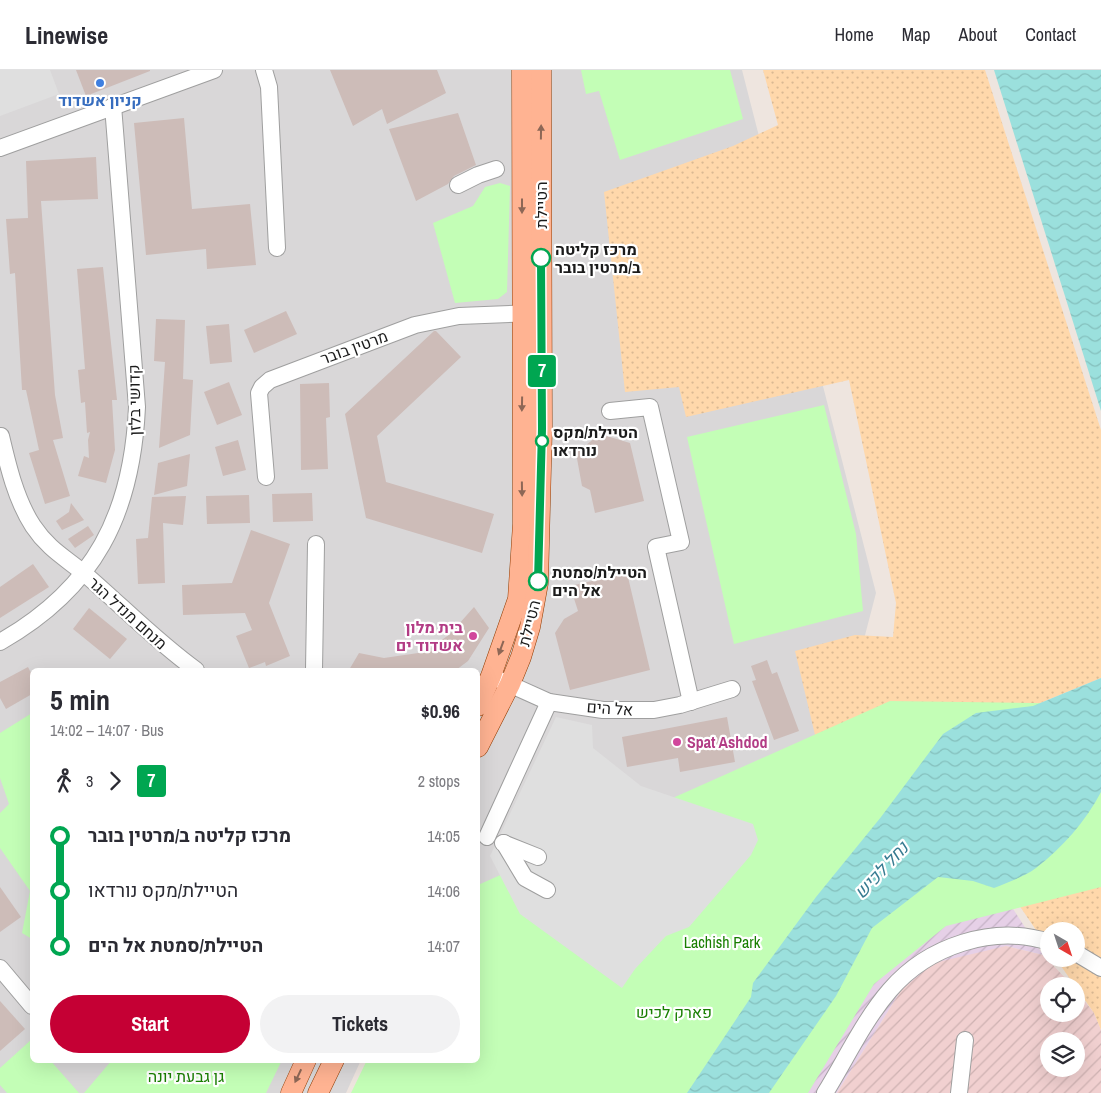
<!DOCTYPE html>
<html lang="en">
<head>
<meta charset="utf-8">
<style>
	:root { --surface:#fff; --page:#f2f2f3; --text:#2b2b33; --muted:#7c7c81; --line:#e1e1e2; --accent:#c50034 }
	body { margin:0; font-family:"Archivo Narrow",Heebo,sans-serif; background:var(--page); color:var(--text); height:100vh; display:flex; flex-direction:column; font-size:19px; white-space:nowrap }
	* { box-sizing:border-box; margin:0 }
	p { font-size:16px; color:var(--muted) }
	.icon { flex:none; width:28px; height:28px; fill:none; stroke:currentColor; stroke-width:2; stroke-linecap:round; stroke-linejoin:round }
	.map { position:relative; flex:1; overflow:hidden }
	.sheet { position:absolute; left:30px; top:598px; width:450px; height:395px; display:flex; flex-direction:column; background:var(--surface); border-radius:8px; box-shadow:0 5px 20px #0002 }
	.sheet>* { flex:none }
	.badge { padding:0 10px; border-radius:4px; font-size:18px; line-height:32px }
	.needle { width:32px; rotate:141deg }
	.controls { position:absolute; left:1040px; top:852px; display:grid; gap:10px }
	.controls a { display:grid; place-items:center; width:45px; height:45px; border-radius:50%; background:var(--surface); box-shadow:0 5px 20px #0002; font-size:25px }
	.map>.badge { position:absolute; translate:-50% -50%; box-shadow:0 0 0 2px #fff }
	.legs { display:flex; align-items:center; gap:8px; height:55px; padding:0 20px; font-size:16px }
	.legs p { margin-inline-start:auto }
	.head { display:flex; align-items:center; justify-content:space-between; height:85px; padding:0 20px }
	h1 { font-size:28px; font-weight:800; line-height:38px }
	.cta { display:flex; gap:10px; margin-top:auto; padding:10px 20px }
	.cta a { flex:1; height:58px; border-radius:30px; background:var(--accent); color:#fff; font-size:20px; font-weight:800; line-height:58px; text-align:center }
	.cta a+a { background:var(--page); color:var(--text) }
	ul { padding:0 20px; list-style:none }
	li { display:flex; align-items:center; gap:18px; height:55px; font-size:19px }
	li i { display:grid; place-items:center; width:8px; height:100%; margin:0 6px; background:currentColor }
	li i::after { content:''; width:12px; height:12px; margin:-6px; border:4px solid; border-radius:50%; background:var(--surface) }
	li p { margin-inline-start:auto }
	li:first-child i { background:linear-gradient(#0000 50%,currentColor 0) }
	li:last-child i { background:linear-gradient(currentColor 50%,#0000 0) }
	header { display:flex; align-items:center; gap:30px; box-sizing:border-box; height:70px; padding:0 25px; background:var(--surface); border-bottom:1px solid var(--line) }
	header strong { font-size:24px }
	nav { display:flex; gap:28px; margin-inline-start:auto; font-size:18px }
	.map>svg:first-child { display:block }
	.residential { fill:#d9d7d8 }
	.industrial { fill:url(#industrial-furrows) }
	.military { fill:url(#military-furrows); fill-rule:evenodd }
	.sand { fill:url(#sand-dots) }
	.park { fill:#c3feb6 }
	.parking { fill:#dfdfdf }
	.water { fill:url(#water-waves) }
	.building { fill:#cdbcb8 }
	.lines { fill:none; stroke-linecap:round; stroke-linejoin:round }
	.minor-casing { stroke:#9f9f9f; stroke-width:18 }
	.major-casing { stroke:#913b00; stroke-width:21 }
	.minor { stroke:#fff; stroke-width:16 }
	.major { stroke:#ffb392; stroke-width:20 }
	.oneway { fill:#8d6756 }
	.line-1-casing { stroke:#fff; stroke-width:11 }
	.line-1 { stroke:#00a651; stroke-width:8 }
	.shop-dot { fill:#3f7fe0; stroke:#fff; stroke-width:2 }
	.stop-1-dot { fill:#fff; stroke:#00a651; stroke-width:2.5 }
	.hotel-dot { fill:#d1479c; stroke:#fff; stroke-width:2 }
	.labels { text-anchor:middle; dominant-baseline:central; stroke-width:4.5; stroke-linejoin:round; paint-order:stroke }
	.shop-label { font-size:16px; font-weight:bold; fill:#366cbe; stroke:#fff }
	.street-label { font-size:16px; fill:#1b1b1b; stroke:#fff }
	.stop-label { font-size:16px; font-weight:bold; fill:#1b1b1b; stroke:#fff; text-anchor:start }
	.hotel-label { font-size:16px; font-weight:bold; fill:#b23c85; stroke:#fff; text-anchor:end }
	.park-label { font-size:16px; fill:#197f02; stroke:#fff }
	.water-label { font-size:18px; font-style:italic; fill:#377b91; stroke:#fff }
</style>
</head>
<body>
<header>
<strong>Linewise</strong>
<nav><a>Home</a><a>Map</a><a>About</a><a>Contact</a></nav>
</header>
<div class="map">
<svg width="1101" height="1023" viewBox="0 0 1101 1023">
	<defs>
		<pattern id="industrial-furrows" width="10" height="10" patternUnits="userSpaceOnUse" patternTransform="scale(1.25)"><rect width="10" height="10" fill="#e6d0e7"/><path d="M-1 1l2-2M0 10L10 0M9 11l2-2" fill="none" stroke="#c5b2c6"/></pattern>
		<pattern id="military-furrows" width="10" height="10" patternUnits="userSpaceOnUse" patternTransform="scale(1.25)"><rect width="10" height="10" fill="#f1d0d0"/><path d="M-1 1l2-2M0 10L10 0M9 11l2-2" fill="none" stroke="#ceb2b2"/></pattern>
		<pattern id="sand-dots" width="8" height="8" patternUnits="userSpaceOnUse" patternTransform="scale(1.25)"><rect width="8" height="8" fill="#ffd8ab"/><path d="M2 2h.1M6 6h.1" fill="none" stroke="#dab993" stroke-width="1.8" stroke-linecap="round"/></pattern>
		<pattern id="water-waves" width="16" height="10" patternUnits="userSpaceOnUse" patternTransform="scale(1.25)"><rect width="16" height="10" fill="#9be0dd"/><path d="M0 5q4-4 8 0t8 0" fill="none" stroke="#85c0bd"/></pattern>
	</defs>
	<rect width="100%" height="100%" fill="#eee5df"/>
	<path class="residential" d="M 0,0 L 742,0 L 876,523 L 827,711 L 478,828 L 478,600 L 32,600 L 32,990 L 361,990 L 346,1023 L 0,1023 Z"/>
	<path class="industrial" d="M 1006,828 L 1043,885 L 1006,876 L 902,919 L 837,1023 L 779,1023 L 894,856 Z"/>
	<path class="military" d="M 1006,876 L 1043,885 L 1073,916 L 1049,916 L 1049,944 L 1076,944 L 1076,920 L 1094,943 L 1101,960 L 1101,1023 L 837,1023 L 902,919 L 934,893 ZM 1049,971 L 1076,971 L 1076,999 L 1049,999 Z"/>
	<g class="sand">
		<path d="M 763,0 L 985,0 L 1101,360 L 1101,608 L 1033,636 L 826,711 L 795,581 L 855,565 L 893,567 L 896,533 L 849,310 L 686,347 L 679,317 L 625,322 L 604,122 L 733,76 L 778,55 Z"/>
		<path d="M 1101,721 L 1101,960 L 1094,943 L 1056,889 L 1076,889 L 1076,861 L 1049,861 L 1049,879 L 1008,819 Z"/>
	</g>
	<g class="park">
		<path d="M 581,0 L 730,0 L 743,49 L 620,90 L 599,21 L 586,24 Z"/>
		<path d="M 500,113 L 510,116 L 507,222 L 498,229 L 455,233 L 433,153 L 473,136 L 485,117 Z"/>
		<path d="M 824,335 L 856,464 L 863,541 L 734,574 L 687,367 Z"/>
		<path d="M 890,631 L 1101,634 L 1101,817 L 946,856 L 874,914 L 808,1023 L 351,1023 L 367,990 L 478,990 L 478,815 Z"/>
		<path d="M 32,643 L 32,869 L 22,863 L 30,821 L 0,778 L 0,743 L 9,734 L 0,708 L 0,663 Z"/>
		<path d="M 32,969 L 32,990 L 50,990 L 79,1023 L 7,1023 L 0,1015 L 0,998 Z"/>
		<path d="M 112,990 L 282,990 L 266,1023 L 84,1023 Z"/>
	</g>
	<g class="parking">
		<path d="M 0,0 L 50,0 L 59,24 L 0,46 Z"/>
		<path d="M 556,647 L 592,655 L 593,678 L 641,716 L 753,754 L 758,770 L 751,785 L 689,857 L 666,866 L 635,899 L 622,918 L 520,844 L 490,786 Z"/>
	</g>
	<g class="water">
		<path d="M 994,0 L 1101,0 L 1101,341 Z"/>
		<path d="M 1101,608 L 1101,722 C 1086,751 1062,778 1036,798 C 1024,807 1008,812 994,818 L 973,811 L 938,807 L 872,858 L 836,926 L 769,1023 L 687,1023 L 751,927 L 753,913 L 816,827 L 881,747 L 943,664 L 976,643 L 1033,636 Z"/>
	</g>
	<g class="building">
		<path d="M 76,0 L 150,0 L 150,1 L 86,26 Z"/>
		<path d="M 330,0 L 437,0 L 446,23 L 387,54 L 382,39 L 353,56 Z"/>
		<path d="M 458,43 L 476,95 L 454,106 L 448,114 L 416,131 L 389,59 Z"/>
		<path d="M 184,48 L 192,139 L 250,134 L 256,195 L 207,199 L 206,179 L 146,185 L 134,53 Z"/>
		<path d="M 96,87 L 98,129 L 41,131 L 55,325 L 63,368 L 53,370 L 70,426 L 45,434 L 29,383 L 39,380 L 26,320 L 22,320 L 15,203 L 10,204 L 6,149 L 28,148 L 26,91 Z"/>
		<path d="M 103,197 L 117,330 L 112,330 L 115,380 L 106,413 L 78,406 L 84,386 L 89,388 L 88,370 L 90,362 L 87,363 L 85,332 L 81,333 L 78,300 L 85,299 L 77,199 Z"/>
		<path d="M 286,241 L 297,264 L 254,283 L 244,260 Z"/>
		<path d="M 156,249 L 185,250 L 183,309 L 193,310 L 190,365 L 159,378 L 165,292 L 154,291 Z"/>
		<path d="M 229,254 L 232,292 L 210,294 L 206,256 Z"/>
		<path d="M 434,261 L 436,261 L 461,287 L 377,366 L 386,412 L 494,444 L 482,483 L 366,448 L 345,344 Z"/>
		<path d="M 229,312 L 242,345 L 217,355 L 204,322 Z"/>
		<path d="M 329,313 L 330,347 L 326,348 L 328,399 L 301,400 L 300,314 Z"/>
		<path d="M 600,364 L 630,373 L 644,431 L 595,443 L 590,420 L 582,416 L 576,383 Z"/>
		<path d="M 238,370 L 246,400 L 223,406 L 215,377 Z"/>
		<path d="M 190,384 L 187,416 L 154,425 L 158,393 Z"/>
		<path d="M 312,423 L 313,451 L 273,452 L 272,424 Z"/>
		<path d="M 249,425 L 250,453 L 207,454 L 206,426 Z"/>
		<path d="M 186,426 L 183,455 L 163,453 L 165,513 L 138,514 L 136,469 L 148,468 L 152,427 Z"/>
		<path d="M 71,433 L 84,450 L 62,460 L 56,451 L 69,442 Z"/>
		<path d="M 88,456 L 94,465 L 75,478 L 68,469 Z"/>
		<path d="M 251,460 L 290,474 L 269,533 L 290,586 L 266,596 L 265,592 L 249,598 L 236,566 L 252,560 L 245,543 L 183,545 L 182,515 L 232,513 Z"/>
		<path d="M 33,494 L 49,517 L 0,548 L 0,517 Z"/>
		<path d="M 627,503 L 650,600 L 570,620 L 555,563 L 564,549 L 578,541 L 570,516 Z"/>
		<path d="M 474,537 L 489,558 L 468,591 L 456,600 L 349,600 L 359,583 L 384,588 L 425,582 L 450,564 Z"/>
		<path d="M 89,538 L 127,569 L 110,589 L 73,559 Z"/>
		<path d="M 767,590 L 772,604 L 777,602 L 799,661 L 774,670 L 752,611 L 756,610 L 751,596 Z"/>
		<path d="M 28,597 L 32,605 L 32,624 L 6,639 L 0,628 L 0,612 Z"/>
		<path d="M 727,647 L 735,692 L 680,702 L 678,688 L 627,697 L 622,667 Z"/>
		<path d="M 0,817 L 21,847 L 0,862 Z"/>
		<path d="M 0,931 L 25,959 L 0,981 Z"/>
	</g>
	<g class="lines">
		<g class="minor-casing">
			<g id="minor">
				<path d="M 264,0 L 269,17 L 277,178"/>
				<path d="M 0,78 L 214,0"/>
				<path d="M 458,115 L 478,105 L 496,99"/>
				<path d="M 610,341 L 650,337 L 681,472 L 656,477 L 691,632"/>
				<path d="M 1,366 C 8,396 16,430 33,456 C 49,480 66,488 86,505 C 123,537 157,572 196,600"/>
				<path d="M 266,407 L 259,323 L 262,317 L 270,310 L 415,255 L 459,246 L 535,243"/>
				<path d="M 0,572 C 95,518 132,444 137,337 L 113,36"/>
				<path d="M 314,600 L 316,474"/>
				<path d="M 500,610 L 549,632 L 603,640 L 654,640 L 680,635 L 732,619"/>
				<path d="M 487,767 L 549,632"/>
				<path d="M 503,773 L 538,787"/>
				<path d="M 504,773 L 525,808 L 547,820"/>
				<path d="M 1076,883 L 1101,898"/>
				<path d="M 0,898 L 32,936"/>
				<path d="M 825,1023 C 846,989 864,950 890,920 C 928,876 993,854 1049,872"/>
				<path d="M 959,1023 L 965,970"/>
			</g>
		</g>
		<g class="major-casing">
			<g id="major">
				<path d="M 478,636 L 491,606 L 518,529 L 523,454 L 522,0"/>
				<path d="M 478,677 L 510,614 L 521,587 L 530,557 L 538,513 L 542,359 L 541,0"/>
				<path d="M 291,1023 L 306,990"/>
				<path d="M 318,1023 L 334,990"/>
			</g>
		</g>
		<use href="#minor" class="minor"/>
		<use href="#major" class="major"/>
	</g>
	<defs><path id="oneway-solid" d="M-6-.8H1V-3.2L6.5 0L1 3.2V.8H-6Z" transform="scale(1.25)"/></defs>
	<g class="oneway">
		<use href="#oneway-solid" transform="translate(541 62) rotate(-89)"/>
		<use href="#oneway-solid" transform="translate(522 136) rotate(90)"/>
		<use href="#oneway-solid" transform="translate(522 334) rotate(91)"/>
		<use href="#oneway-solid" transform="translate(522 419) rotate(89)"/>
		<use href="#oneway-solid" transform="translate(501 578) rotate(110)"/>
		<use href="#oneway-solid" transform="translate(298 1006) rotate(115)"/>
	</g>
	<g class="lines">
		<g class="line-1-casing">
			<path id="line-1" d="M 538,511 L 542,359 L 541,188"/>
		</g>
		<use href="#line-1" class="line-1"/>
	</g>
	<circle class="shop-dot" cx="100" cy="13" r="5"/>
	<g class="stop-1-dot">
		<circle cx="541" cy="188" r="9"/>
		<circle cx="542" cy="371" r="6"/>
		<circle cx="538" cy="511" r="9"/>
	</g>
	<g class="hotel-dot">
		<circle cx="473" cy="566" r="5"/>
		<circle cx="677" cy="672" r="5"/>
	</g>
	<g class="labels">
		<g class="shop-label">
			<text x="100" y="30">קניון אשדוד</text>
		</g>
		<g class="street-label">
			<text transform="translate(541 135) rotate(-90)">הטיילת</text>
			<text transform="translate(354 277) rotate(-20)">מרטין בובר</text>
			<text transform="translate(134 330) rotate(-91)">קדושי בלזן</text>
			<text transform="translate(128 543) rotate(42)">מנחם מנדל הגר</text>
			<text transform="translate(529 553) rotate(-76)">הטיילת</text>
			<text transform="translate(610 638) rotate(4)">אל הים</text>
		</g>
		<g class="stop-label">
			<text x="555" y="179">מרכז קליטה<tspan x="555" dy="18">ב/מרטין בובר</tspan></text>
			<text x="553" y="362">הטיילת/מקס<tspan x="553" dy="18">נורדאו</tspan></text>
			<text x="552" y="502">הטיילת/סמטת<tspan x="552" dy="18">אל הים</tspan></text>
		</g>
		<g class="hotel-label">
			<text x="463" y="557">בית מלון<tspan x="463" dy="18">אשדוד ים</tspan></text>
			<text x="687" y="672" text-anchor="start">Spat Ashdod</text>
		</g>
		<g class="park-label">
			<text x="722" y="872">Lachish Park</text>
			<text x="674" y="942">פארק לכיש</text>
			<text x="186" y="1006">גן גבעת יונה</text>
		</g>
		<g class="water-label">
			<text transform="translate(881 800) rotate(-47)">נחל לכיש</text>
		</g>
	</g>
</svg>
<div class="controls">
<a><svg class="needle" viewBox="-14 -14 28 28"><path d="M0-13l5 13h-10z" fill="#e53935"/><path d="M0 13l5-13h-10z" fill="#7c7c81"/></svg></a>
<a><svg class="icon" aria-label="locate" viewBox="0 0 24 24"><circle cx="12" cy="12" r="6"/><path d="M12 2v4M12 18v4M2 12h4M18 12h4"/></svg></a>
<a><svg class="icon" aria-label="layers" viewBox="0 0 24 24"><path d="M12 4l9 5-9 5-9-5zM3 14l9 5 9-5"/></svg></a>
</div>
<b class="badge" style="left:542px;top:301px;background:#00a651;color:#fff">7</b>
<section class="sheet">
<div class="head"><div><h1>5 min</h1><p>14:02 – 14:07 · Bus</p></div><b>$0.96</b></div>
<div class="legs"><svg class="icon" aria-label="walk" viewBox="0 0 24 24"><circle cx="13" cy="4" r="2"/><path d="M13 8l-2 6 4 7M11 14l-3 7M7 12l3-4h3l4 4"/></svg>3<svg class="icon" aria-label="forward" viewBox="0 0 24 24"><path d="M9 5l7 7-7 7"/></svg><b class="badge" style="background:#00a651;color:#fff">7</b><p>2 stops</p></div>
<ul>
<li><i style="color:#00a651"></i><b>מרכז קליטה ב/מרטין בובר</b><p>14:05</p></li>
<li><i style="color:#00a651"></i><span>הטיילת/מקס נורדאו</span><p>14:06</p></li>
<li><i style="color:#00a651"></i><b>הטיילת/סמטת אל הים</b><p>14:07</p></li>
</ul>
<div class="cta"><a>Start</a><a>Tickets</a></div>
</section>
</div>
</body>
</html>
